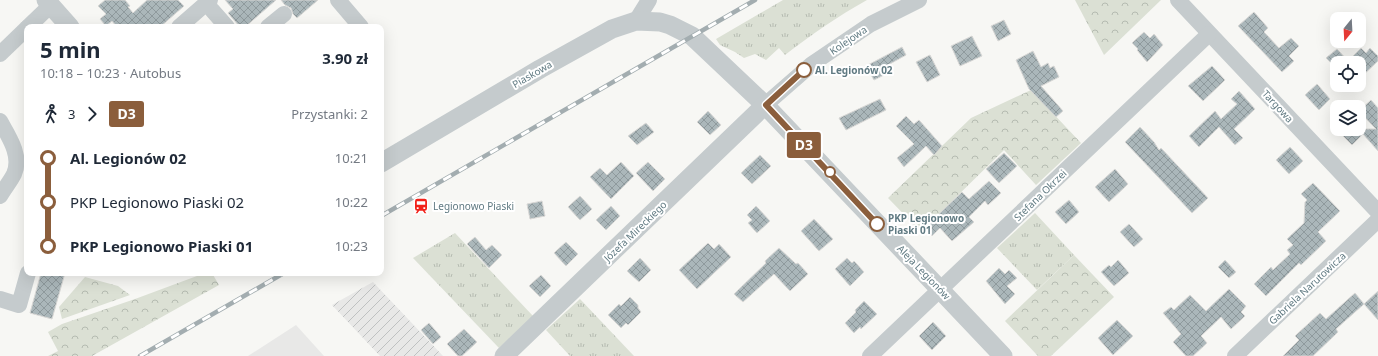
<!DOCTYPE html>
<html lang="pl">
<head>
<meta charset="utf-8">
<style>
	:root { --surface:#fff; --page:#f6f6f7; --text:#1f2937; --muted:#747a83 }
	body { margin:0; font-family:"Noto Sans",sans-serif; background:var(--page); color:var(--text); height:100vh; display:flex; flex-direction:column; font-size:15px; white-space:nowrap }
	* { box-sizing:border-box; margin:0 }
	p { font-size:13px; color:var(--muted) }
	.icon { flex:none; width:22px; height:22px; fill:none; stroke:currentColor; stroke-width:2; stroke-linecap:round; stroke-linejoin:round }
	.map { position:relative; flex:1; overflow:hidden }
	.side { position:absolute; left:24px; top:24px; width:360px; height:252px; display:flex; flex-direction:column; background:var(--surface); border-radius:8px; box-shadow:0 4px 16px #0002 }
	.side>* { flex:none }
	.badge { padding:0 8px; border-radius:3px; font-size:14px; line-height:26px }
	.needle { width:26px; rotate:198deg }
	.controls { position:absolute; left:1330px; top:12px; display:grid; gap:8px }
	.controls a { display:grid; place-items:center; width:36px; height:36px; border-radius:8px; background:var(--surface); box-shadow:0 4px 16px #0002; font-size:20px }
	.map>.badge { position:absolute; translate:-50% -50%; box-shadow:0 0 0 2px #fff }
	.legs { display:flex; align-items:center; gap:6px; height:44px; padding:0 16px; font-size:13px }
	.legs p { margin-inline-start:auto }
	.head { display:flex; align-items:center; justify-content:space-between; height:68px; padding:0 16px }
	h1 { font-size:22px; font-weight:700; line-height:30px }
	ul { padding:0 16px; list-style:none }
	li { display:flex; align-items:center; gap:14px; height:44px; font-size:15px }
	li i { display:grid; place-items:center; width:6px; height:100%; margin:0 5px; background:currentColor }
	li i::after { content:''; width:10px; height:10px; margin:-5px; border:3px solid; border-radius:50%; background:var(--surface) }
	li p { margin-inline-start:auto }
	li:first-child i { background:linear-gradient(#0000 50%,currentColor 0) }
	li:last-child i { background:linear-gradient(currentColor 50%,#0000 0) }
	.map>svg:first-child { display:block }
	.built { fill:#e8e8e7 }
	.industrial { fill:url(#industrial-furrows) }
	.grass { fill:url(#grass-tufts) }
	.forest { fill:url(#forest-crowns) }
	.building { fill:url(#building-cross-hatch); stroke:#d9d8d6 }
	.lines { fill:none; stroke-linecap:round; stroke-linejoin:round }
	.minor { stroke:#c5cbcd; stroke-width:16 }
	.tertiary { stroke:#c5cbcd; stroke-width:19 }
	.rail-casing { stroke:#a3adb0; stroke-width:4.5 }
	.rail { stroke:#fff; stroke-width:3; stroke-dasharray:9; stroke-linecap:butt }
	.line-1-casing { stroke:#fff; stroke-width:9 }
	.line-1 { stroke:#8b5e3c; stroke-width:6 }
	.stop-1-dot { fill:#fff; stroke:#8b5e3c; stroke-width:2 }
	.labels { text-anchor:middle; dominant-baseline:central; stroke-width:4; stroke-linejoin:round; paint-order:stroke }
	.street-label { font-size:10px; fill:#607a82; stroke:#fff }
	.stop-label { font-size:10px; font-weight:bold; fill:#607a82; stroke:#fff; text-anchor:start }
	.poi-label { font-size:10px; fill:#607a82; stroke:#fff; text-anchor:start }
</style>
</head>
<body>
<div class="map">
<svg width="1378" height="356" viewBox="0 0 1378 356">
	<defs>
		<pattern id="industrial-furrows" width="10" height="10" patternUnits="userSpaceOnUse"><rect width="10" height="10" fill="#e8e8e7"/><path d="M-1 1l2-2M0 10L10 0M9 11l2-2" fill="none" stroke="#bfc1c1"/></pattern>
		<pattern id="grass-tufts" width="24" height="20" patternUnits="userSpaceOnUse"><rect width="24" height="20" fill="#dbe0d4"/><path d="M3 7l-1-3M5 7V3M7 7l1-3M15 17l-1-3M17 17v-4M19 17l1-3" fill="none" stroke="#b5bbb1"/></pattern>
		<pattern id="forest-crowns" width="20" height="18" patternUnits="userSpaceOnUse"><rect width="20" height="18" fill="#dbe0d4"/><path d="M2 6a3 3 0 1 1 6 0M12 15a3 3 0 1 1 6 0" fill="none" stroke="#b5bbb1"/></pattern>
		<pattern id="building-cross-hatch" width="8" height="8" patternUnits="userSpaceOnUse"><rect width="8" height="8" fill="#abb7ba"/><path d="M0 0l8 8M0 8l8-8" fill="none" stroke="#8f9a9d"/></pattern>
	</defs>
	<rect width="100%" height="100%" fill="#f7f7f4"/>
	<path class="built" d="M 296,325 L 324,356 L 248,356 Z"/>
	<path class="industrial" d="M 373,282 L 443,356 L 380,356 L 332,305 Z"/>
	<g class="grass">
		<path d="M 783,0 L 867,0 C 838,16 811,35 785,55 L 779,48 L 766,60 L 755,54 L 744,58 L 735,52 L 720,45 L 716,39 Z"/>
		<path d="M 1035,213 L 1074,255 L 1037,290 L 997,248 Z"/>
		<path d="M 455,233 L 533,316 L 499,348 L 413,258 Z"/>
		<path d="M 580,299 L 634,356 L 570,356 L 546,330 Z"/>
	</g>
	<g class="forest">
		<path d="M 1075,0 L 1161,0 L 1104,55 Z"/>
		<path d="M 1031,90 L 1081,143 L 1036,185 L 1004,150 L 945,208 L 920,231 L 888,198 L 971,118 Z"/>
		<path d="M 1074,255 L 1114,297 L 1051,356 L 1038,356 L 1005,321 Z"/>
		<path d="M 205,273 L 212,273 L 219,285 L 92,356 L 48,356 L 58,351 L 48,332 L 62,324 L 135,299 Z"/>
		<path d="M 85,277 L 118,286 L 130,295 L 62,319 L 59,307 Z"/>
	</g>
	<g class="building">
		<path d="M 105,0 L 125,0 L 130,6 L 128,7 L 133,13 L 147,0 L 178,0 L 184,6 L 160,27 L 117,27 L 112,21 L 106,26 L 100,19 L 106,14 L 98,6 Z"/>
		<path d="M 225,0 L 276,0 L 245,27 L 240,27 L 228,13 L 233,9 Z"/>
		<path d="M 281,0 L 318,0 L 297,18 L 293,14 L 291,8 L 285,5 Z"/>
		<path d="M 1254,12 L 1268,28 L 1264,32 L 1279,48 L 1291,38 L 1299,46 L 1289,56 L 1294,61 L 1282,72 L 1238,26 Z"/>
		<path d="M 1004,20 L 1011,34 L 998,41 L 991,26 Z"/>
		<path d="M 1144,32 L 1150,38 L 1154,34 L 1163,45 L 1147,62 L 1137,50 L 1138,49 L 1132,43 Z"/>
		<path d="M 972,36 L 982,56 L 960,66 L 951,46 Z"/>
		<path d="M 902,47 L 906,55 L 888,65 L 892,71 L 874,80 L 866,66 Z"/>
		<path d="M 1361,48 L 1366,53 L 1370,48 L 1378,56 L 1378,61 L 1359,79 L 1359,63 L 1337,63 L 1334,66 L 1326,58 L 1337,49 L 1348,61 Z"/>
		<path d="M 1033,51 L 1041,67 L 1048,63 L 1050,68 L 1054,66 L 1059,77 L 1041,86 L 1063,111 L 1056,117 L 1029,89 L 1016,60 Z"/>
		<path d="M 930,55 L 940,75 L 927,82 L 916,62 Z"/>
		<path d="M 1212,66 L 1225,80 L 1203,101 L 1188,86 Z"/>
		<path d="M 1317,84 L 1330,99 L 1319,110 L 1305,95 Z"/>
		<path d="M 1239,91 L 1255,109 L 1234,129 L 1243,138 L 1235,145 L 1219,127 L 1199,147 L 1189,136 L 1215,111 L 1221,119 L 1237,104 L 1231,99 Z"/>
		<path d="M 880,99 L 886,110 L 846,130 L 839,118 Z"/>
		<path d="M 1371,100 L 1378,108 L 1378,151 L 1363,134 L 1352,145 L 1336,129 L 1376,129 L 1359,111 Z"/>
		<path d="M 708,111 L 721,125 L 710,135 L 697,122 Z"/>
		<path d="M 906,116 L 914,124 L 919,120 L 942,146 L 934,155 L 926,146 L 904,167 L 897,158 L 914,144 L 896,126 Z"/>
		<path d="M 646,123 L 654,132 L 637,145 L 628,136 Z"/>
		<path d="M 1140,127 L 1154,142 L 1159,150 L 1161,148 L 1208,198 L 1192,213 L 1125,142 Z"/>
		<path d="M 1290,147 L 1303,161 L 1289,174 L 1276,160 Z"/>
		<path d="M 1004,153 L 1017,166 L 999,183 L 986,169 Z"/>
		<path d="M 760,155 L 771,166 L 752,184 L 741,173 Z"/>
		<path d="M 621,162 L 634,176 L 611,199 L 590,177 L 600,168 L 607,175 Z"/>
		<path d="M 648,162 L 665,179 L 653,191 L 636,173 Z"/>
		<path d="M 1115,169 L 1128,184 L 1109,202 L 1095,187 Z"/>
		<path d="M 989,181 L 1001,193 L 988,205 L 985,201 L 969,217 L 974,222 L 952,241 L 940,228 L 932,236 L 924,228 L 962,192 L 969,199 Z"/>
		<path d="M 1313,183 L 1340,211 L 1318,232 L 1326,241 L 1301,265 L 1299,263 L 1266,296 L 1254,284 L 1271,267 L 1273,270 L 1290,254 L 1287,250 L 1293,245 L 1287,239 L 1304,223 L 1305,202 L 1307,200 L 1301,194 Z"/>
		<path d="M 580,196 L 592,209 L 580,220 L 568,207 Z"/>
		<path d="M 1069,200 L 1079,212 L 1066,224 L 1055,212 Z"/>
		<path d="M 542,201 L 545,216 L 530,219 L 527,204 Z"/>
		<path d="M 611,206 L 620,216 L 606,230 L 596,220 Z"/>
		<path d="M 756,206 L 770,221 L 757,233 L 748,223 L 752,220 L 747,215 Z"/>
		<path d="M 814,219 L 833,239 L 819,251 L 801,231 Z"/>
		<path d="M 1129,224 L 1143,239 L 1134,247 L 1120,232 Z"/>
		<path d="M 475,237 L 486,250 L 492,245 L 502,255 L 489,268 L 467,244 Z"/>
		<path d="M 566,242 L 578,254 L 566,266 L 554,253 Z"/>
		<path d="M 708,243 L 714,249 L 719,244 L 731,257 L 697,289 L 679,270 Z"/>
		<path d="M 779,248 L 796,264 L 798,263 L 808,274 L 790,291 L 774,274 L 743,302 L 734,294 L 766,263 L 765,261 Z"/>
		<path d="M 640,258 L 651,270 L 639,282 L 627,271 Z"/>
		<path d="M 847,258 L 852,263 L 854,261 L 864,272 L 850,286 L 835,269 Z"/>
		<path d="M 1118,260 L 1129,273 L 1114,286 L 1101,272 L 1109,265 L 1111,267 Z"/>
		<path d="M 1225,260 L 1236,272 L 1229,278 L 1218,267 Z"/>
		<path d="M 999,268 L 1005,274 L 1009,270 L 1017,278 L 1007,286 L 1015,294 L 1005,304 L 986,281 Z"/>
		<path d="M 41,273 L 65,273 L 52,319 L 30,313 Z"/>
		<path d="M 541,275 L 551,286 L 540,297 L 529,286 Z"/>
		<path d="M 1229,289 L 1246,306 L 1241,312 L 1245,316 L 1231,329 L 1221,317 L 1201,336 L 1207,343 L 1193,356 L 1186,356 L 1173,342 L 1181,334 L 1163,313 L 1171,307 L 1174,310 L 1190,295 L 1206,311 Z"/>
		<path d="M 1378,291 L 1378,320 L 1364,304 Z"/>
		<path d="M 1355,293 L 1364,304 L 1336,329 L 1338,332 L 1313,356 L 1283,356 L 1299,340 L 1295,336 L 1320,313 L 1326,319 Z"/>
		<path d="M 630,297 L 638,305 L 638,308 L 641,312 L 628,325 L 626,323 L 621,328 L 608,315 L 619,304 L 621,306 Z"/>
		<path d="M 864,301 L 877,314 L 861,329 L 860,327 L 854,333 L 845,323 L 856,312 L 855,310 Z"/>
		<path d="M 1117,320 L 1133,336 L 1113,355 L 1098,338 Z"/>
		<path d="M 933,322 L 946,336 L 932,350 L 919,336 Z"/>
		<path d="M 429,323 L 441,337 L 433,344 L 421,330 Z"/>
		<path d="M 464,329 L 477,342 L 462,356 L 458,356 L 447,344 Z"/>
	</g>
	<g class="lines">
		<g class="minor">
			<path d="M 338,0 L 361,27"/>
			<path d="M 1178,0 L 1378,212"/>
			<path d="M 212,10 L 227,27"/>
			<path d="M 636,21 L 649,0"/>
			<path d="M 28,27 L 51,5"/>
			<path d="M 179,27 L 210,0"/>
			<path d="M 268,27 L 284,14"/>
			<path d="M 0,54 L 27,28"/>
			<path d="M 765,105 L 812,64 L 871,24 L 919,0"/>
			<path d="M 0,121 C 9,137 22,156 14,174 C 10,182 4,189 0,196"/>
			<path d="M 0,299 L 19,305 L 28,273"/>
			<path d="M 870,356 L 1209,34"/>
			<path d="M 1235,356 L 1378,220"/>
		</g>
		<g class="tertiary">
			<path d="M 46,0 L 70,27"/>
			<path d="M 381,163 L 540,69 L 612,29 L 636,21 L 660,22 L 670,25 L 692,36 L 765,105 L 1003,356"/>
			<path d="M 504,356 L 765,105"/>
		</g>
		<g class="rail-casing">
			<g id="rail">
				<path d="M 381,216 L 755,0"/>
				<path d="M 140,356 L 284,273"/>
			</g>
		</g>
		<use href="#rail" class="rail"/>
	</g>
	<g class="lines">
		<g class="line-1-casing">
			<path id="line-1" d="M 804,70 L 766,105 L 877,224"/>
		</g>
		<use href="#line-1" class="line-1"/>
	</g>
	<defs>
		<g id="station-bare" transform="scale(1.2)"><path d="M-3-6H3Q5-6 5-4V2Q5 4 3 4L4.5 6H3L1.5 4h-3L-3 6H-4.5L-3 4Q-5 4-5 2V-4Q-5-6-3-6ZM-3.5-4v3h7v-3ZM-3.5 1v1.5H-2V1ZM2 1v1.5H3.5V1Z" fill="#f22119" stroke="#fff" stroke-width="2.5" paint-order="stroke"/></g>
	</defs>
	<g fill-rule="evenodd">
		<use href="#station-bare" x="421" y="206"/>
	</g>
	<g class="stop-1-dot">
		<circle cx="804" cy="70" r="7"/>
		<circle cx="830" cy="172" r="5"/>
		<circle cx="877" cy="224" r="7"/>
	</g>
	<g class="labels">
		<g class="street-label">
			<text transform="translate(848 40) rotate(-34)">Kolejowa</text>
			<text transform="translate(532 74) rotate(-30)">Piaskowa</text>
			<text transform="translate(1278 106) rotate(47)">Targowa</text>
			<text transform="translate(1040 195) rotate(-44)">Stefana Okrzei</text>
			<text transform="translate(635 231) rotate(-44)">Józefa Mireckiego</text>
			<text transform="translate(924 272) rotate(46)">Aleja Legionów</text>
			<text transform="translate(1307 288) rotate(-43)">Gabriela Narutowicza</text>
		</g>
		<g class="stop-label">
			<text x="815" y="70">Al. Legionów 02</text>
			<text x="888" y="218">PKP Legionowo<tspan x="888" dy="12">Piaski 01</tspan></text>
		</g>
		<g class="poi-label">
			<text x="433" y="206">Legionowo Piaski</text>
		</g>
	</g>
</svg>
<div class="controls">
<a><svg class="needle" viewBox="-14 -14 28 28"><path d="M0-13l5 13h-10z" fill="#e53935"/><path d="M0 13l5-13h-10z" fill="#747a83"/></svg></a>
<a><svg class="icon" aria-label="locate" viewBox="0 0 24 24"><circle cx="12" cy="12" r="6"/><path d="M12 2v4M12 18v4M2 12h4M18 12h4"/></svg></a>
<a><svg class="icon" aria-label="layers" viewBox="0 0 24 24"><path d="M12 4l9 5-9 5-9-5zM3 14l9 5 9-5"/></svg></a>
</div>
<b class="badge" style="left:804px;top:145px;background:#8b5e3c;color:#fff">D3</b>
<section class="side">
<div class="head"><div><h1>5 min</h1><p>10:18 – 10:23 · Autobus</p></div><b>3.90 zł</b></div>
<div class="legs"><svg class="icon" aria-label="walk" viewBox="0 0 24 24"><circle cx="13" cy="4" r="2"/><path d="M13 8l-2 6 4 7M11 14l-3 7M7 12l3-4h3l4 4"/></svg>3<svg class="icon" aria-label="forward" viewBox="0 0 24 24"><path d="M9 5l7 7-7 7"/></svg><b class="badge" style="background:#8b5e3c;color:#fff">D3</b><p>Przystanki: 2</p></div>
<ul>
<li><i style="color:#8b5e3c"></i><b>Al. Legionów 02</b><p>10:21</p></li>
<li><i style="color:#8b5e3c"></i><span>PKP Legionowo Piaski 02</span><p>10:22</p></li>
<li><i style="color:#8b5e3c"></i><b>PKP Legionowo Piaski 01</b><p>10:23</p></li>
</ul>
</section>
</div>
</body>
</html>
